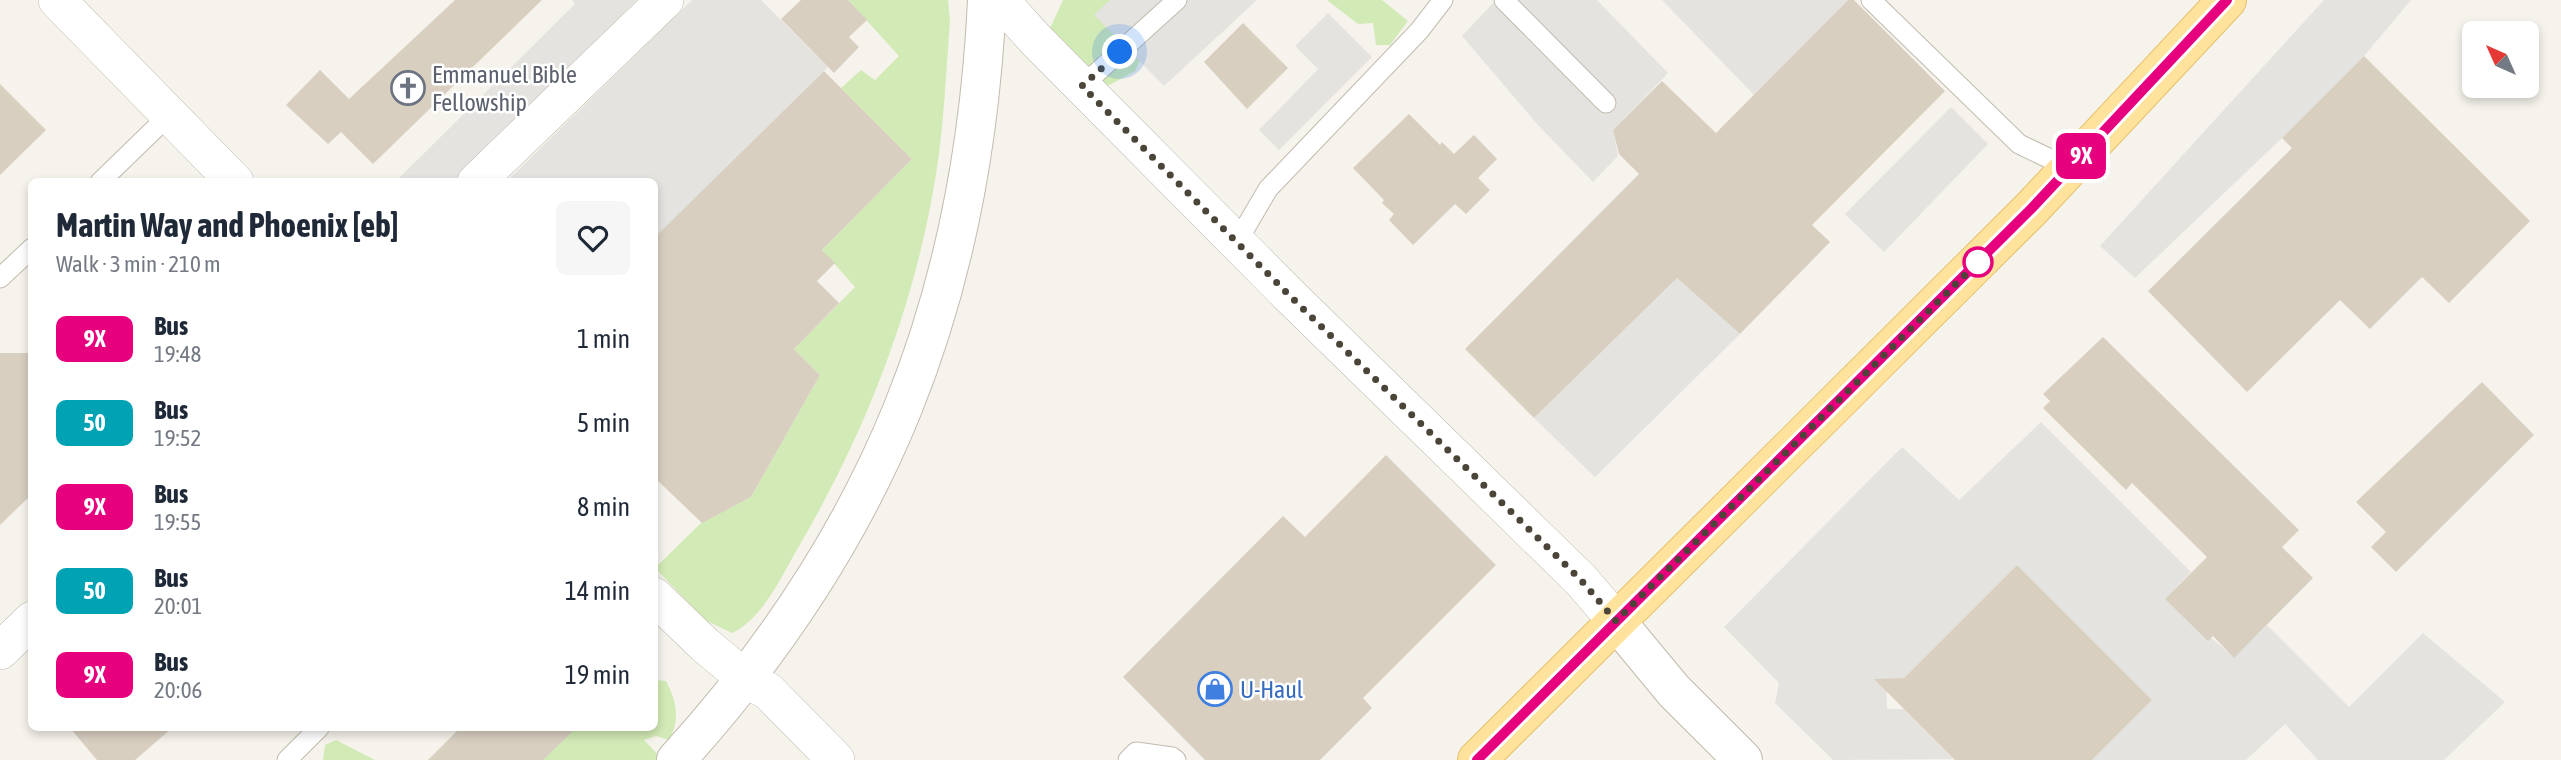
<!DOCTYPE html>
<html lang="en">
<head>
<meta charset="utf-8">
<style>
	:root { --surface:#fff; --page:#f6f6f7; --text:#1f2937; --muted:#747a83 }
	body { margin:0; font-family:"Asap Condensed",sans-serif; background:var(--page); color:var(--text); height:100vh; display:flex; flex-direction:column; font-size:26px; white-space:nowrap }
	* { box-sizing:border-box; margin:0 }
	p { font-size:23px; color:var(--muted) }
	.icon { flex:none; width:38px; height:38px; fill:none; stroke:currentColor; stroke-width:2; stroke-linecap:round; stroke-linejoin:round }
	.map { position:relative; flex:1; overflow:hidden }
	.drawer { position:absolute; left:28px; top:178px; width:630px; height:553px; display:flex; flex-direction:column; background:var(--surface); border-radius:10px; box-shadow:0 4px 10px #0003 }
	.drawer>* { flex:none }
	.badge { padding:0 14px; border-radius:10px; font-size:24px; line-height:46px }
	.needle { width:46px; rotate:315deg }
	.buttons { position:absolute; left:2462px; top:21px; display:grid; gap:14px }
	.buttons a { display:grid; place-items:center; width:77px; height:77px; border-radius:10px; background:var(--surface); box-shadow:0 4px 10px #0003; font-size:35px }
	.you { position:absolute; width:35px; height:35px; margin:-18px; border:5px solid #fff; border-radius:50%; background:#1a73e8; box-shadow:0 0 0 10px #1a73e833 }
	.map>.badge { position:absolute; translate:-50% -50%; box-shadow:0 0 0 4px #fff }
	.round { display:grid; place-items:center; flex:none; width:74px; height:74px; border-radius:10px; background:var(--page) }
	.overview { display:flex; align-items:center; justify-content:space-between; height:119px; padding:0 28px }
	h1 { font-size:33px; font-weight:700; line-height:52px }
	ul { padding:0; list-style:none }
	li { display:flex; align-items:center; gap:21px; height:84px; padding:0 28px }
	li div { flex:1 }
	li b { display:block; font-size:26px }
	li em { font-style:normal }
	li .badge { min-width:77px; font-weight:700; text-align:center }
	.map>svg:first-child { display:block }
	.green { fill:#d2eab5 }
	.parking { fill:#e5e3e0 }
	.building { fill:#d8cfc1 }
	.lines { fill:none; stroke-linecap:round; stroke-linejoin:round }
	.service-casing { stroke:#c2bbae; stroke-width:21 }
	.minor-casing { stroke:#c2bbae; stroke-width:38 }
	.tertiary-casing { stroke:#c2bbae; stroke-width:40 }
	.primary-casing { stroke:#e6c16a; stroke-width:40 }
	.service { stroke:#fff; stroke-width:19 }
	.minor { stroke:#fff; stroke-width:37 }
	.tertiary { stroke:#fff; stroke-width:38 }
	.primary { stroke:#ffe39c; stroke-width:38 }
	.line-casing { stroke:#fff; stroke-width:16 }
	.line { stroke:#e6007e; stroke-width:10 }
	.walk { stroke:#4b4439; stroke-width:7; stroke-dasharray:0 12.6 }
	.stop-dot { fill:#fff; stroke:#e6007e; stroke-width:3.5 }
	.labels { text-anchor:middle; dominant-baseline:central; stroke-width:5; stroke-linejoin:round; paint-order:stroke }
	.worship-label { font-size:24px; fill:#5b616d; stroke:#fff; text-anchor:start }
	.shop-label { font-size:24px; fill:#366cbe; stroke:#fff; text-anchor:start }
</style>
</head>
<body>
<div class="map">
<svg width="2561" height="760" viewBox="0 0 2561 760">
	<rect width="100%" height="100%" fill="#f6f3ec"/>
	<g class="green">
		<path d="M 848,0 L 948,0 L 950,21 C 946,72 944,124 936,174 C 915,306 866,432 799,546 C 782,575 763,619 732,633 L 705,620 L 655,568 L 701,523 L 751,497 L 820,375 L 794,349 L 855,287 L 822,250 L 912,159 L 841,88 L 861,70 L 875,80 L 899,56 Z"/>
		<path d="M 1063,0 L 1116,0 L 1150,38 L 1135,71 L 1104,88 L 1036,59 Z"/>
		<path d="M 1327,0 L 1382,0 L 1408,21 L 1390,45 L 1376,45 L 1373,23 L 1358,24 Z"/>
		<path d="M 655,680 L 666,681 C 676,700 681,720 669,740 L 656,736 L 644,740 L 659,756 L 658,760 L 534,760 L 569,728 L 654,728 Z"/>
		<path d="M 336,740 L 375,760 L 323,760 L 325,745 Z"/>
	</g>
	<g class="parking">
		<path d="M 572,0 L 637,0 L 454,182 L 395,182 L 575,4 Z"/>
		<path d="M 692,0 L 761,0 L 828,67 L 655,238 L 654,182 L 506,182 Z"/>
		<path d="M 1110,0 L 1257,0 L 1164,86 L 1094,15 Z"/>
		<path d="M 1496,0 L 1597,0 L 1668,73 L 1613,130 L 1618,156 L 1593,182 L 1537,124 L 1462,36 Z"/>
		<path d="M 1662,0 L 1848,0 L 1754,95 Z"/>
		<path d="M 2324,0 L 2411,0 L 2364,56 L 2282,138 L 2135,278 L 2100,246 Z"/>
		<path d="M 1328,13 L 1372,57 L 1279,150 L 1259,130 L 1318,69 L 1295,46 Z"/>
		<path d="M 1951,107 L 1988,144 L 1884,252 L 1845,214 Z"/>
		<path d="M 1677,278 L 1740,334 L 1595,477 L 1534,418 Z"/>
		<path d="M 2041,422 L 2191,572 L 2165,599 L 2234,657 L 2267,625 L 2349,707 L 2423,633 L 2505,702 L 2444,760 L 2318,760 L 2285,724 L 2246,760 L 2092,760 L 2152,700 L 2017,565 L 1904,678 L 1886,679 L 1887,709 L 1904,709 L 1954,759 L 1833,760 L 1775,703 L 1779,683 L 1724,627 L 1902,447 L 1959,500 Z"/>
	</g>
	<g class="building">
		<path d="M 455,0 L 542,0 L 373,164 L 341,132 L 328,144 L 286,105 L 320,70 L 349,99 Z"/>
		<path d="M 801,0 L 848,0 L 867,20 L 849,37 L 859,47 L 834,73 L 781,19 Z"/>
		<path d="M 1848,0 L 1854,0 L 1945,91 L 1812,225 L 1830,242 L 1740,334 L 1677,278 L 1534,418 L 1465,349 L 1639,174 L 1619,154 L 1613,130 L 1662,81 L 1716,133 Z"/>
		<path d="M 1243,23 L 1288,68 L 1247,109 L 1204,62 Z"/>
		<path d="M 2364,56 L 2530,221 L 2449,303 L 2422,277 L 2370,329 L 2340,300 L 2247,392 L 2148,291 L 2292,148 L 2282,138 Z"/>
		<path d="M 824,71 L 912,159 L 822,250 L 835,263 L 817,281 L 839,303 L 794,349 L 820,375 L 751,497 L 702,523 L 654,477 L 654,238 Z"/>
		<path d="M 0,84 L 46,130 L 0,175 Z"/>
		<path d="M 1409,114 L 1440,145 L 1442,142 L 1454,154 L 1474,135 L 1497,159 L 1478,178 L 1490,190 L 1466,214 L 1455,204 L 1413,245 L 1389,220 L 1394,214 L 1382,203 L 1384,200 L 1353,168 Z"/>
		<path d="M 2103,337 L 2299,530 L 2282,547 L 2313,578 L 2234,658 L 2213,636 L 2208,641 L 2165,599 L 2207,557 L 2132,483 L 2126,490 L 2043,408 L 2050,401 L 2043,394 Z"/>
		<path d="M 0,353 L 32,353 L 32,494 L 0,525 Z"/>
		<path d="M 2482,382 L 2534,435 L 2396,572 L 2371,547 L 2386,532 L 2356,502 Z"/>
		<path d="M 1386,455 L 1496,565 L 1363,698 L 1372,708 L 1320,760 L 1205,760 L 1123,677 L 1283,516 L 1305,537 Z"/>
		<path d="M 2017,565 L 2152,700 L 2092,760 L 1955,760 L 1874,679 L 1904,678 Z"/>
		<path d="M 70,728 L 172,728 L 135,760 L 97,760 Z"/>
		<path d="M 460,728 L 576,728 L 543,760 L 428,760 Z"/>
	</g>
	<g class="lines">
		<g class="service-casing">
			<g id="service">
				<path d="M 1504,0 L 1606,103"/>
				<path d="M 1871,0 L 2019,144 L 2069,168"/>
				<path d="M 1082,86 L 1177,0"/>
				<path d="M 100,182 L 169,115"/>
				<path d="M 1237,242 L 1268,189 L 1419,31 L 1443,0"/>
				<path d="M 0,278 L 32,248"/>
				<path d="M 287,760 L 319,728"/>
				<path d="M 1128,760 L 1136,752 L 1172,757 L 1176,760"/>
			</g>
		</g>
		<g class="minor-casing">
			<g id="minor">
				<path d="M 57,0 L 235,182"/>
				<path d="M 1000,0 L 1035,39 L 1288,294 L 1581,580 L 1616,621"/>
				<path d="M 476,182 L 665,0"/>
				<path d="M 654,596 L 705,645 L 747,680 L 768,691 L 836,760"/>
				<path d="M 0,651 L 32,620"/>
			</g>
		</g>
		<g class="tertiary-casing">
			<g id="tertiary">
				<path d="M 1616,621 L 1674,691 L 1743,760"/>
				<path d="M 676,760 C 879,537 973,301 987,0"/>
			</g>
		</g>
		<g class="primary-casing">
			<path id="primary" d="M 1477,760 L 2031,209 L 2227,0"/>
		</g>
		<use href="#service" class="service"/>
		<use href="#minor" class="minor"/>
		<use href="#tertiary" class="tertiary"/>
		<use href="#primary" class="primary"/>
	</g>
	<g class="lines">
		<g class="line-casing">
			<path id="line" d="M 1477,760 L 2031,209 L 2227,0"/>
		</g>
		<use href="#line" class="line"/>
		<path class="walk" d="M 1120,52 L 1082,86 L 1288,294 L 1581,580 L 1616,621 L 1978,262"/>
	</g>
	<defs>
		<g id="church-ring" transform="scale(1.75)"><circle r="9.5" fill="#fff" stroke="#6b7280" stroke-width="1.5"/><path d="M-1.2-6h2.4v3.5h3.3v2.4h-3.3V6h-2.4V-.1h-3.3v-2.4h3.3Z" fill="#6b7280"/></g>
		<g id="shop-ring" transform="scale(1.75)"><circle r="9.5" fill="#fff" stroke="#3f7fe0" stroke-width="1.5"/><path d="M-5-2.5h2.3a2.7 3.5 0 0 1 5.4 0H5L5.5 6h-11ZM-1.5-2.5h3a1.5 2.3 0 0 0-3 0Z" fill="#3f7fe0"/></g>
	</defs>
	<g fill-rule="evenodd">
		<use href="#church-ring" x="408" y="88"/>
		<use href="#shop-ring" x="1215" y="689"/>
	</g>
	<circle class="stop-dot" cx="1978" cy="262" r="14"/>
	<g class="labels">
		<g class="worship-label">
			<text x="432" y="74">Emmanuel Bible<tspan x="432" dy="28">Fellowship</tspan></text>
		</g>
		<g class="shop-label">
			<text x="1240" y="689">U-Haul</text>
		</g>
	</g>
</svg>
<div class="buttons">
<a><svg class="needle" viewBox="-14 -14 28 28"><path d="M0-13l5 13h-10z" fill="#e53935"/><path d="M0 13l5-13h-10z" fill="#747a83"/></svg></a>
</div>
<div class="you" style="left:1120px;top:52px"></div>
<b class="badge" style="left:2081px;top:156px;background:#e6007e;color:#fff">9X</b>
<section class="drawer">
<div class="overview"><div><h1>Martin Way and Phoenix [eb]</h1><p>Walk · 3 min · 210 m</p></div><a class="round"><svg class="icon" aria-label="heart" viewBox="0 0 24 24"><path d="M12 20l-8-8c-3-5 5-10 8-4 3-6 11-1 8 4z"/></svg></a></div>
<ul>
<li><span class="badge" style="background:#e6007e;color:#fff">9X</span><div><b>Bus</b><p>19:48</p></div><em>1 min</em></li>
<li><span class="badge" style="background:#00a3b4;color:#fff">50</span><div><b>Bus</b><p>19:52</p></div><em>5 min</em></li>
<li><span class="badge" style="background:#e6007e;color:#fff">9X</span><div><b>Bus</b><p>19:55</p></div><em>8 min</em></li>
<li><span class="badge" style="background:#00a3b4;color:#fff">50</span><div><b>Bus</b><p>20:01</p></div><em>14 min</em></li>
<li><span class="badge" style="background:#e6007e;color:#fff">9X</span><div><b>Bus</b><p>20:06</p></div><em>19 min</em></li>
</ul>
</section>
</div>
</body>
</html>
